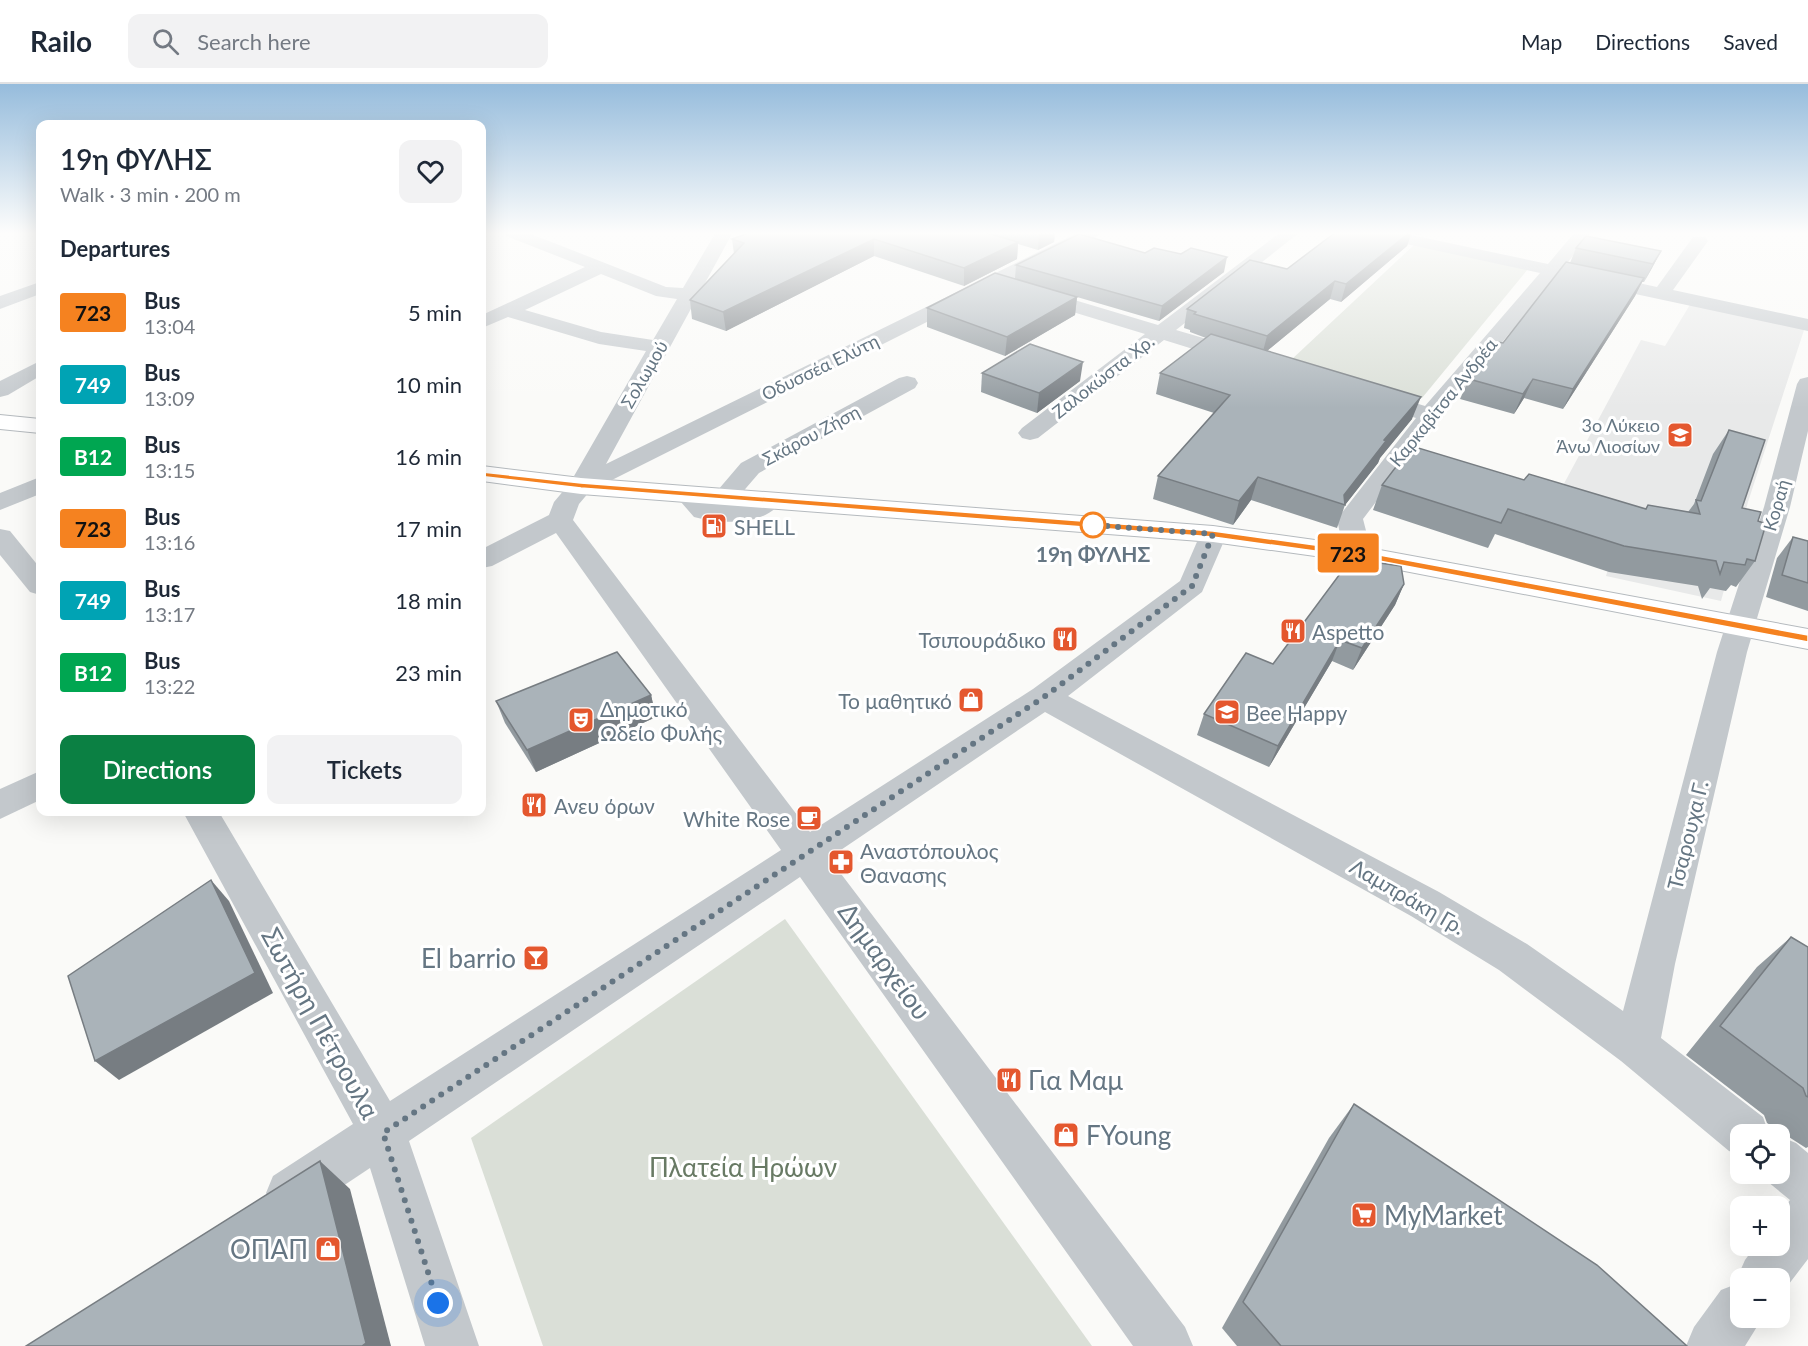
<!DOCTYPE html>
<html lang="en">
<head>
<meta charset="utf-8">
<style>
	:root { --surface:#fff; --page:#f2f2f3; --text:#1f2937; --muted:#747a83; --line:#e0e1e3; --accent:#0b8043 }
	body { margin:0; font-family:Lato,sans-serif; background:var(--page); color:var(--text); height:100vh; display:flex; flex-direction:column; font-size:22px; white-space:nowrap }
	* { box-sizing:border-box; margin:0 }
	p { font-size:20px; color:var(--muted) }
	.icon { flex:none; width:33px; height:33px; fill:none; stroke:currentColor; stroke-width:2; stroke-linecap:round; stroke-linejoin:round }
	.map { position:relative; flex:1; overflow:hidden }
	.sheet { position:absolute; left:36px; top:36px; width:450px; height:696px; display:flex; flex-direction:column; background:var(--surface); border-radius:12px; box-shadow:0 6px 24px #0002 }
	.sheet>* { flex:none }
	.badge { padding:0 12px; border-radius:4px; font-size:21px; line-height:39px }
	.tools { position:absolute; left:1730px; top:1040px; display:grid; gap:12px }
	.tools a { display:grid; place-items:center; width:60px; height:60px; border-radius:12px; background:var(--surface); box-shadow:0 6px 24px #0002; font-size:30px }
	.you { position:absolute; width:30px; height:30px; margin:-15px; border:4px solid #fff; border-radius:50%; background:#1a73e8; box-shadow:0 0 0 9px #1a73e833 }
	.map>.badge { position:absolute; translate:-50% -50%; box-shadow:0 0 0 3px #fff }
	h2 { padding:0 24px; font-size:22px; line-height:54px }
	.round { display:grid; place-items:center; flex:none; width:63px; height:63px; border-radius:12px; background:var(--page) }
	.summary { display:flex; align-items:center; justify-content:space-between; height:102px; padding:0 24px }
	h1 { font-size:28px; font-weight:600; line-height:45px }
	.cta { display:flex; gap:12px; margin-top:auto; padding:12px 24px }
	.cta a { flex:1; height:69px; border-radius:12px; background:var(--accent); color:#fff; font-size:24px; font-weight:600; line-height:69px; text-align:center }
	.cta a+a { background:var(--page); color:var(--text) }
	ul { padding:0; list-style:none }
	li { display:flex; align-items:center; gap:18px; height:72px; padding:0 24px }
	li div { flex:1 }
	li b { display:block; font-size:22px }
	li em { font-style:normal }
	li .badge { min-width:66px; font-weight:700; text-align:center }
	header { display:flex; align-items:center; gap:36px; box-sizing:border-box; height:84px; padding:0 30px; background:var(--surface); border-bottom:2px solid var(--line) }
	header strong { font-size:28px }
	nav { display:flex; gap:33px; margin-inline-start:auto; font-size:21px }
	.search { width:420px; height:54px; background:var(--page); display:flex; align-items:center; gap:15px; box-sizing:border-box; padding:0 21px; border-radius:12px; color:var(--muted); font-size:22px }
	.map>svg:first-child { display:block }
	.built { fill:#e8e9e9 }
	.green { fill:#dadfd7 }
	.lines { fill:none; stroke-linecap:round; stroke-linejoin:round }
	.major-casing { stroke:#b5babe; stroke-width:2 }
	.minor { fill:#c3c8cc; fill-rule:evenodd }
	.major { fill:#fff; fill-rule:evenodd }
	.wall { fill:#929a9f }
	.shaded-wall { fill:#777d82 }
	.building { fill:#aab3b9; stroke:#777d82; stroke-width:1.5 }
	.line { fill:#f58220; stroke:#fff; stroke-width:1.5 }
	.walk { stroke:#657683; stroke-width:6; stroke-dasharray:0 10.8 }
	.stop-dot { fill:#fff; stroke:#f58220; stroke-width:3 }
	.labels { text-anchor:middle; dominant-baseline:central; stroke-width:6; stroke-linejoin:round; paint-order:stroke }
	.far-street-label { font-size:18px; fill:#657683; stroke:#fff }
	.far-poi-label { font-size:18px; fill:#657683; stroke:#fff; text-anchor:end }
	.poi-label { font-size:21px; fill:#657683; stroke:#fff; text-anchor:start }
	.stop-label { font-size:21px; font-weight:bold; fill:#657683; stroke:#fff }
	.street-label { font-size:21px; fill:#657683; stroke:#fff }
	.near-poi-label { font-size:26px; fill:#657683; stroke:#fff; text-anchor:start }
	.near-street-label { font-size:26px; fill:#657683; stroke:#fff }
	.near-park-label { font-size:26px; fill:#687a64; stroke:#fff }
</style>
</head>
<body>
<header>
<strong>Railo</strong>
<div class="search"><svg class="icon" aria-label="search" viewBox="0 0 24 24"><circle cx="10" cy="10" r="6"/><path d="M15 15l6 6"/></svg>Search here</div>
<nav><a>Map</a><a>Directions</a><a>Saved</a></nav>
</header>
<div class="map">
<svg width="1808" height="1262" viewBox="0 0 1808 1262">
	<rect width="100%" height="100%" fill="#fafaf8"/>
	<path class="built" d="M 1691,219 L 1805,243 L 1748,418 L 1721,517 L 1606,492 L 1620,443 L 1552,422 L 1641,256 L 1665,262 Z"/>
	<g class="green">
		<path d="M 1415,160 L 1528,185 L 1422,314 L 1291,276 Z"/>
		<path d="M 785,835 L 1092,1262 L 543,1262 L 471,1054 Z"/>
	</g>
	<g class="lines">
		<g class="major-casing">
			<g id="major">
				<path d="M 0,331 L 40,335 L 40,349 L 0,345 Z"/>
				<path d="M 482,382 L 581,394 L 1213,442 L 1358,462 L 1808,545 L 1808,565 L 1358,478 L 1213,458 L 581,410 L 482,397 Z"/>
			</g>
		</g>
		<g class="minor">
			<path d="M 504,148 L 526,148 L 666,203 L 683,204 L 716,148 L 733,148 L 606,380 L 1079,148 L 1100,148 L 1098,152 L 590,407 L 579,420 L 573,436 L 810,748 L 1033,605 L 1180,497 L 1203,444 L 1213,442 L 1223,444 L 1227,450 L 1202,508 L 1068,612 L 1439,808 L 1527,860 L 1623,927 L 1717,568 L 1764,423 L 1797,300 L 1800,295 L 1808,293 L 1808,347 L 1790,423 L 1747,568 L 1675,880 L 1661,954 L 1763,1033 L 1769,1050 L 1740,1050 L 1740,1071 L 1729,1067 L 1621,977 L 1499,886 L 1411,832 L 1045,628 L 829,774 L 1185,1243 L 1193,1262 L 1133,1262 L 800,793 L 409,1057 L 479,1262 L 425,1262 L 370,1084 L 307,1126 L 290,1133 L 273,1126 L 266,1109 L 273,1092 L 353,1040 L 183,728 L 219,728 L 390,1017 L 781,766 L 556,449 L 492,482 L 482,484 L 482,465 L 549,431 L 554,418 L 570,399 L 646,267 L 599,260 L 508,233 L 482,244 L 482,231 L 585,183 L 506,152 ZM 601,190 L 656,212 L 677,215 L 653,256 L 601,248 L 525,226 Z"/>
			<path d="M 1281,148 L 1300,148 L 1176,246 L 1251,268 L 1254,273 L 1251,278 L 1243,279 L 1235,278 L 1164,256 L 1038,354 L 1030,356 L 1022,354 L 1018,349 L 1022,344 L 1145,250 L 1027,214 L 1024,210 L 1027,206 L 1041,206 L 1158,241 Z"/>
			<path d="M 1366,148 L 1397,148 L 1548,180 L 1575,148 L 1592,148 L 1564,183 L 1657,203 L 1693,153 L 1705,153 L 1708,157 L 1673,206 L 1808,235 L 1808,247 L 1556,193 L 1438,336 L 1363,435 L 1372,470 L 1368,476 L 1358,478 L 1348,476 L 1344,470 L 1337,435 L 1416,334 L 1365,318 L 1362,313 L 1365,308 L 1373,306 L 1425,322 L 1540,189 L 1374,153 L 1368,152 Z"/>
			<path d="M 40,198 L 40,210 L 0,225 L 0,212 Z"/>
			<path d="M 40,277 L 40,292 L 8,311 L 0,313 L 0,297 Z"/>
			<path d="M 907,292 L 915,294 L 918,299 L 915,304 L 759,389 L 734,418 L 728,420 C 734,420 742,422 747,420 C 760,414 764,407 779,410 L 783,416 C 764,443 722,440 694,433 L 674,410 L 678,405 C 694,401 700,408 710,419 L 721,420 L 716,418 L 712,413 L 741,379 L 899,294 Z"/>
			<path d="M 40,393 L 40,410 L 0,426 L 0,409 Z"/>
			<path d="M 0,445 L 10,447 L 40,484 L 40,511 L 30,508 L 0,471 Z"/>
			<path d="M 40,687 L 40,716 L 0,735 L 0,705 Z"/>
			<path d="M 1779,1052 L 1796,1059 L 1808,1069 L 1808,1175 L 1779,1213 L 1779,1194 L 1740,1194 L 1740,1233 L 1763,1233 L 1745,1262 L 1686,1262 L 1694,1243 L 1721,1206 L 1739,1199 L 1737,1194 L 1745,1176 L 1756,1161 L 1779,1161 L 1779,1131 L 1790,1116 L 1762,1093 L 1761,1089 L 1779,1089 Z"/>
		</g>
		<use href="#major" class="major"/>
	</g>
	<g class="wall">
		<path d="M 751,148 L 1055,148 L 1054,158 L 1038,166 L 1018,160 L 1017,175 L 964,202 L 874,172 L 726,247 L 692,235 L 690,216 L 734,170 L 732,155 Z"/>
		<path d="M 1336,148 L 1424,148 L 1420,151 L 1411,149 L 1407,162 L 1341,218 L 1330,215 L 1267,267 L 1412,335 L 1380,374 L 1378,379 L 1345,421 L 1337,444 L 1251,416 L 1233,441 L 1153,415 L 1158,392 L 1214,329 L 1156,310 L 1160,289 L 1206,254 L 1190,248 L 1190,246 L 1184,244 L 1187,225 L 1287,185 Z"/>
		<path d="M 1576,164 L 1661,167 L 1652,184 L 1644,198 L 1642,198 L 1635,212 L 1563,325 L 1524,314 L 1514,330 L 1460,315 L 1469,295 L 1503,259 L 1570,179 Z"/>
		<path d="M 1145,169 L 1224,188 L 1159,237 L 1077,213 L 1075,231 L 1005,272 L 927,243 L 927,224 L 1015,194 L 1016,181 Z"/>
		<path d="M 982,289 L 1080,297 L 1037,329 L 981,308 Z"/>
		<path d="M 1729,346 L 1742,424 L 1758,437 L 1755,477 L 1736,503 L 1731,501 L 1726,507 L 1710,504 L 1702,515 L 1698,502 L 1609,488 L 1495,450 L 1488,464 L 1373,426 L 1382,401 L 1524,396 L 1645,425 L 1648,421 L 1688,428 L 1694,420 L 1713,370 Z"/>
		<path d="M 1793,453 L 1808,457 L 1808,527 L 1766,513 L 1777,474 Z"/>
		<path d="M 1404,500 L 1395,521 L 1353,586 L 1332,577 L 1269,683 L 1197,651 L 1204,630 L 1273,580 Z"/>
		<path d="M 651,611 L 656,633 L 536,688 L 505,639 L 496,617 Z"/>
		<path d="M 1791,853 L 1808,863 L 1808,1063 L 1806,1064 L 1767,1039 L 1764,1031 L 1686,971 L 1757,883 Z"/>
		<path d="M 1354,1020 L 1687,1262 L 1237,1262 L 1222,1244 L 1329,1054 Z"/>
	</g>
	<g class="shaded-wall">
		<path d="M 1041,148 L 1055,148 L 1054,158 L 1038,166 L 1039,149 Z"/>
		<path d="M 1410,148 L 1412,148 L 1407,162 L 1341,218 L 1346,200 Z"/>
		<path d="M 874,155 L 874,172 L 726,247 L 723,228 Z"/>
		<path d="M 1018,158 L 1017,175 L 964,202 L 964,184 Z"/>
		<path d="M 1661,167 L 1652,184 L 1644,198 L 1653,180 Z"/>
		<path d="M 1227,173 L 1224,188 L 1159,237 L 1162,222 Z"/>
		<path d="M 1644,194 L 1635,212 L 1563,325 L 1573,305 Z"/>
		<path d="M 1335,197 L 1330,215 L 1262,271 L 1267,252 Z"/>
		<path d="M 1077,213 L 1075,231 L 1005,272 L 1007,253 Z"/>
		<path d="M 1083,278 L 1080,297 L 1037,329 L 1039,309 Z"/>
		<path d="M 1533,295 L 1524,314 L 1514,330 L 1523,310 Z"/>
		<path d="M 1421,313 L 1412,335 L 1380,374 L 1378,379 L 1345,421 L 1344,411 L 1384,356 Z"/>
		<path d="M 1258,393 L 1251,416 L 1233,441 L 1239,417 Z"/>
		<path d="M 1404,500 L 1395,521 L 1353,586 L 1362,564 Z"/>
		<path d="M 1340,556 L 1332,577 L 1269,683 L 1278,662 Z"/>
		<path d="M 651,611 L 656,633 L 536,688 L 527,666 Z"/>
		<path d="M 211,796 L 229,817 L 273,909 L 119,996 L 95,977 Z"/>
		<path d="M 320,1077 L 350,1105 L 391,1262 L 362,1262 Z"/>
	</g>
	<g class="building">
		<path d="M 751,148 L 983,148 L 1018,158 L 964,184 L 874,155 L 723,228 L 690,216 L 744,159 L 732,155 Z"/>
		<path d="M 1336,148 L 1410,148 L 1346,200 L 1335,197 L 1267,252 L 1194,230 L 1196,228 L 1187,225 L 1250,176 L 1287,185 Z"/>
		<path d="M 1079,150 L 1145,169 L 1154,164 L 1181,170 L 1191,164 L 1227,173 L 1162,222 L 1016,181 Z"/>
		<path d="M 1586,152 L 1661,167 L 1653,180 L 1576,164 Z"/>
		<path d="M 1566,178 L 1644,194 L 1573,305 L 1533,295 L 1523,310 L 1469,295 L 1498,258 L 1503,259 Z"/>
		<path d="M 995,189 L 1077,213 L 1007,253 L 927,224 Z"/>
		<path d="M 1211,250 L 1421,313 L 1384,356 L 1386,357 L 1344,411 L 1345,421 L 1258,393 L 1239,417 L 1158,392 L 1230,311 L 1160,289 Z"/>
		<path d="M 1030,260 L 1083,278 L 1039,309 L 982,289 Z"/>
		<path d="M 1729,346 L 1765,356 L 1742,424 L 1761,428 L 1758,437 L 1766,440 L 1755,477 L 1747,475 L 1745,481 L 1724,478 L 1720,490 L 1716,477 L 1624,462 L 1508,425 L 1501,439 L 1382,401 L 1412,362 L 1524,396 L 1529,390 L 1646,425 L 1648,421 L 1700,430 L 1696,416 L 1701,417 Z"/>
		<path d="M 1793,453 L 1808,457 L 1808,499 L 1782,491 Z"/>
		<path d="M 1351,475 L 1401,482 L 1404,500 L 1362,564 L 1340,556 L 1278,662 L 1204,630 L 1246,569 L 1273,580 Z"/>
		<path d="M 617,568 L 651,611 L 527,666 L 496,617 Z"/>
		<path d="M 211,796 L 255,889 L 95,977 L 68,892 Z"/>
		<path d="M 1791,853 L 1808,863 L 1808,1013 L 1806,1012 L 1803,1004 L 1720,942 Z"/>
		<path d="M 1354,1020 L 1597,1181 L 1687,1262 L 1281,1262 L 1243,1218 Z"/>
		<path d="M 320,1077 L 366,1259 L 362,1262 L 26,1262 Z"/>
	</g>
	<linearGradient id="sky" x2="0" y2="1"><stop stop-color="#96bcdc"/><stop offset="0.46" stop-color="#fdfdfc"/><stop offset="1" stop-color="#fdfdfc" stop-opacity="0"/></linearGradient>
	<rect width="1808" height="324" fill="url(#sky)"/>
	<path class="line" d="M 482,388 L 581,399 L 1213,447 L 1358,467 L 1808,551 L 1808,558 L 1358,473 L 1213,453 L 581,404 L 478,392 L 477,390 Z"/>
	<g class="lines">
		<path class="walk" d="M 438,1219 L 383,1049 L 1044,613 L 1192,502 L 1213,450 L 1093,441"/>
	</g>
	<defs>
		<g id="school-square" transform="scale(1.35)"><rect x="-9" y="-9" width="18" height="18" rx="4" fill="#e4572e" stroke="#fff"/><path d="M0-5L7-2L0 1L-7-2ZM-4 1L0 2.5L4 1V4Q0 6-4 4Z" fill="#fff"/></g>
		<g id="fuel-square" transform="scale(1.35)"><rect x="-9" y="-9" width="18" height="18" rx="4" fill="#e4572e" stroke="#fff"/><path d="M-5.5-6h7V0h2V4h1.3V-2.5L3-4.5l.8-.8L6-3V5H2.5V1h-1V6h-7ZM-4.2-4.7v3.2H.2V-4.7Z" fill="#fff"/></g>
		<g id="restaurant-square" transform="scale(1.35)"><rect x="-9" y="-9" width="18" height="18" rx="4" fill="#e4572e" stroke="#fff"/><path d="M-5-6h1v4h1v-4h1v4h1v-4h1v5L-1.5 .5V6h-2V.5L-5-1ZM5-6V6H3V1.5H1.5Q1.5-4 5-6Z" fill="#fff"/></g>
		<g id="shop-square" transform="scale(1.35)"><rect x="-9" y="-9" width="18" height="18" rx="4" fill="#e4572e" stroke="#fff"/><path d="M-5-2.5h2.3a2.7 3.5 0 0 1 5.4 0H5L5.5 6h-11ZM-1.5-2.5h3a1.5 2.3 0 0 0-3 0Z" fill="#fff"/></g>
		<g id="theatre-square" transform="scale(1.35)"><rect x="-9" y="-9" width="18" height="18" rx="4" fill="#e4572e" stroke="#fff"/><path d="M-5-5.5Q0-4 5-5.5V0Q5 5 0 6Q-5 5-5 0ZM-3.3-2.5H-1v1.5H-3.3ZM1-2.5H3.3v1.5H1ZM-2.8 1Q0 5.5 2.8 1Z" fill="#fff"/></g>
		<g id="cafe-square" transform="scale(1.35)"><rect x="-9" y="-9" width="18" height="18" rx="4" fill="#e4572e" stroke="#fff"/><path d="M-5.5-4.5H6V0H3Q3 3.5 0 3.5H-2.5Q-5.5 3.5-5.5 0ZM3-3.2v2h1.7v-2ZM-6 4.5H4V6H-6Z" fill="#fff"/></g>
		<g id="pharmacy-square" transform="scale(1.35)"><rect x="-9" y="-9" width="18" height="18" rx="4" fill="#e4572e" stroke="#fff"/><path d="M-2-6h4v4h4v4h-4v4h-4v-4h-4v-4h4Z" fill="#fff"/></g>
		<g id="bar-square" transform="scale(1.35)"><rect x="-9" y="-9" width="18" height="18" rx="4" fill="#e4572e" stroke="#fff"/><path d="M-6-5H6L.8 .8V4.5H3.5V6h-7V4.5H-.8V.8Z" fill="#fff"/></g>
		<g id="supermarket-square" transform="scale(1.35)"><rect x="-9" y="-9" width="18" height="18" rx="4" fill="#e4572e" stroke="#fff"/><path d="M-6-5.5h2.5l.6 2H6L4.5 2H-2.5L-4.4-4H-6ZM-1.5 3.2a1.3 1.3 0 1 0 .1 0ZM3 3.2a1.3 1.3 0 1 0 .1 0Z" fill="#fff"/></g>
	</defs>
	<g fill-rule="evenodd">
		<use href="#school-square" x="1680" y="351"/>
		<use href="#fuel-square" x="714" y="442"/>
		<use href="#restaurant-square" x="1293" y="547"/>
		<use href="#restaurant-square" x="1065" y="555"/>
		<use href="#shop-square" x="971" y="616"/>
		<use href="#school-square" x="1227" y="628"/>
		<use href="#theatre-square" x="581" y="636"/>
		<use href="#restaurant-square" x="534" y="721"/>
		<use href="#cafe-square" x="809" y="734"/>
		<use href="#pharmacy-square" x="841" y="778"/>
		<use href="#bar-square" x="536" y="874"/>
		<use href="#restaurant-square" x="1009" y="996"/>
		<use href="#shop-square" x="1066" y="1051"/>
		<use href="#supermarket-square" x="1364" y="1131"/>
		<use href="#shop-square" x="328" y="1165"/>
	</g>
	<circle class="stop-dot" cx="1093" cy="441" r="12"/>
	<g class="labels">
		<g class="far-street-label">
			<text transform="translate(820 283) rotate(-26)">Οδυσσέα Ελύτη</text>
			<text transform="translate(644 290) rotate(-60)">Σολωμού</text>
			<text transform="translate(1103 292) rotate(-38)">Ζαλοκώστα Χρ.</text>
			<text transform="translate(1443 318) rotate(-51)">Καρκαβίτσα Ανδρέα</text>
			<text transform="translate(811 351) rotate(-28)">Σκάρου Ζήση</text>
			<text transform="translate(1776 421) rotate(-74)">Κοραή</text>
		</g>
		<g class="far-poi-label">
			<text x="1660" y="341">3ο Λύκειο<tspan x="1660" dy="21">Άνω Λιοσίων</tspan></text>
		</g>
		<g class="poi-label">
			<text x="734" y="442">SHELL</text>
			<text x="1312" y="547">Aspetto</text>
			<text x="1046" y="555" text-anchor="end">Τσιπουράδικο</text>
			<text x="952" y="616" text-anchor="end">Το μαθητικό</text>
			<text x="600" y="624">Δημοτικό<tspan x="600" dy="24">Ωδείο Φυλής</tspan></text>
			<text x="1246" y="628">Bee Happy</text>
			<text x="554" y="721">Ανευ όρων</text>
			<text x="790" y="734" text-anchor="end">White Rose</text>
			<text x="860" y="766">Αναστόπουλος<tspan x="860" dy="24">Θανασης</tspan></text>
		</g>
		<g class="stop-label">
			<text x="1093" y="469">19η ΦΥΛΗΣ</text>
		</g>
		<g class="street-label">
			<text transform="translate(1687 751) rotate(-76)">Τσαρουχα Γ.</text>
			<text transform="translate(1408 812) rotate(30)">Λαμπράκη Γρ.</text>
		</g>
		<g class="near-poi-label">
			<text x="516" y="874" text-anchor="end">El barrio</text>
			<text x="1028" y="996">Για Μαμ</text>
			<text x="1086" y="1051">FYoung</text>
			<text x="1384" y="1131">MyMarket</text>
			<text x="308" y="1165" text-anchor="end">ΟΠΑΠ</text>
		</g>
		<g class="near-street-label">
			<text transform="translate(885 877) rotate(54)">Δημαρχείου</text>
			<text transform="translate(321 939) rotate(61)">Σωτήρη Πέτρουλα</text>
		</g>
		<g class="near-park-label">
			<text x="743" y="1083">Πλατεία Ηρώων</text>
		</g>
	</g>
</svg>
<div class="tools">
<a><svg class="icon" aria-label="locate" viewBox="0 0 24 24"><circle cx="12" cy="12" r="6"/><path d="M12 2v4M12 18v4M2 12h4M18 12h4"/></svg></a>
<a>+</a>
<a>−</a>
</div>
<div class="you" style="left:438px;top:1219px"></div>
<b class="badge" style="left:1348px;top:469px;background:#f58220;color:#111">723</b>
<section class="sheet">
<div class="summary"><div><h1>19η ΦΥΛΗΣ</h1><p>Walk · 3 min · 200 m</p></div><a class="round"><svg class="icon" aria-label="heart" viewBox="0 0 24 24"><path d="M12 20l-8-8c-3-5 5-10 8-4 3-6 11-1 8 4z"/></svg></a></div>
<h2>Departures</h2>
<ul>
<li><span class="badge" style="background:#f58220;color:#111">723</span><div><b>Bus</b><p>13:04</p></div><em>5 min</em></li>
<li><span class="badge" style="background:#00a3b4;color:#fff">749</span><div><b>Bus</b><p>13:09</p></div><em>10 min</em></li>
<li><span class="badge" style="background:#00a651;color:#fff">Β12</span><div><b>Bus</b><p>13:15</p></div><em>16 min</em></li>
<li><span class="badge" style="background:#f58220;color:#111">723</span><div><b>Bus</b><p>13:16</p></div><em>17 min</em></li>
<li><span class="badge" style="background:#00a3b4;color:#fff">749</span><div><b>Bus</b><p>13:17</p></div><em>18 min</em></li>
<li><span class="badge" style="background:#00a651;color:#fff">Β12</span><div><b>Bus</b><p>13:22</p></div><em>23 min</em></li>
</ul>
<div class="cta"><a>Directions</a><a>Tickets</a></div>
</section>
</div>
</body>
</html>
